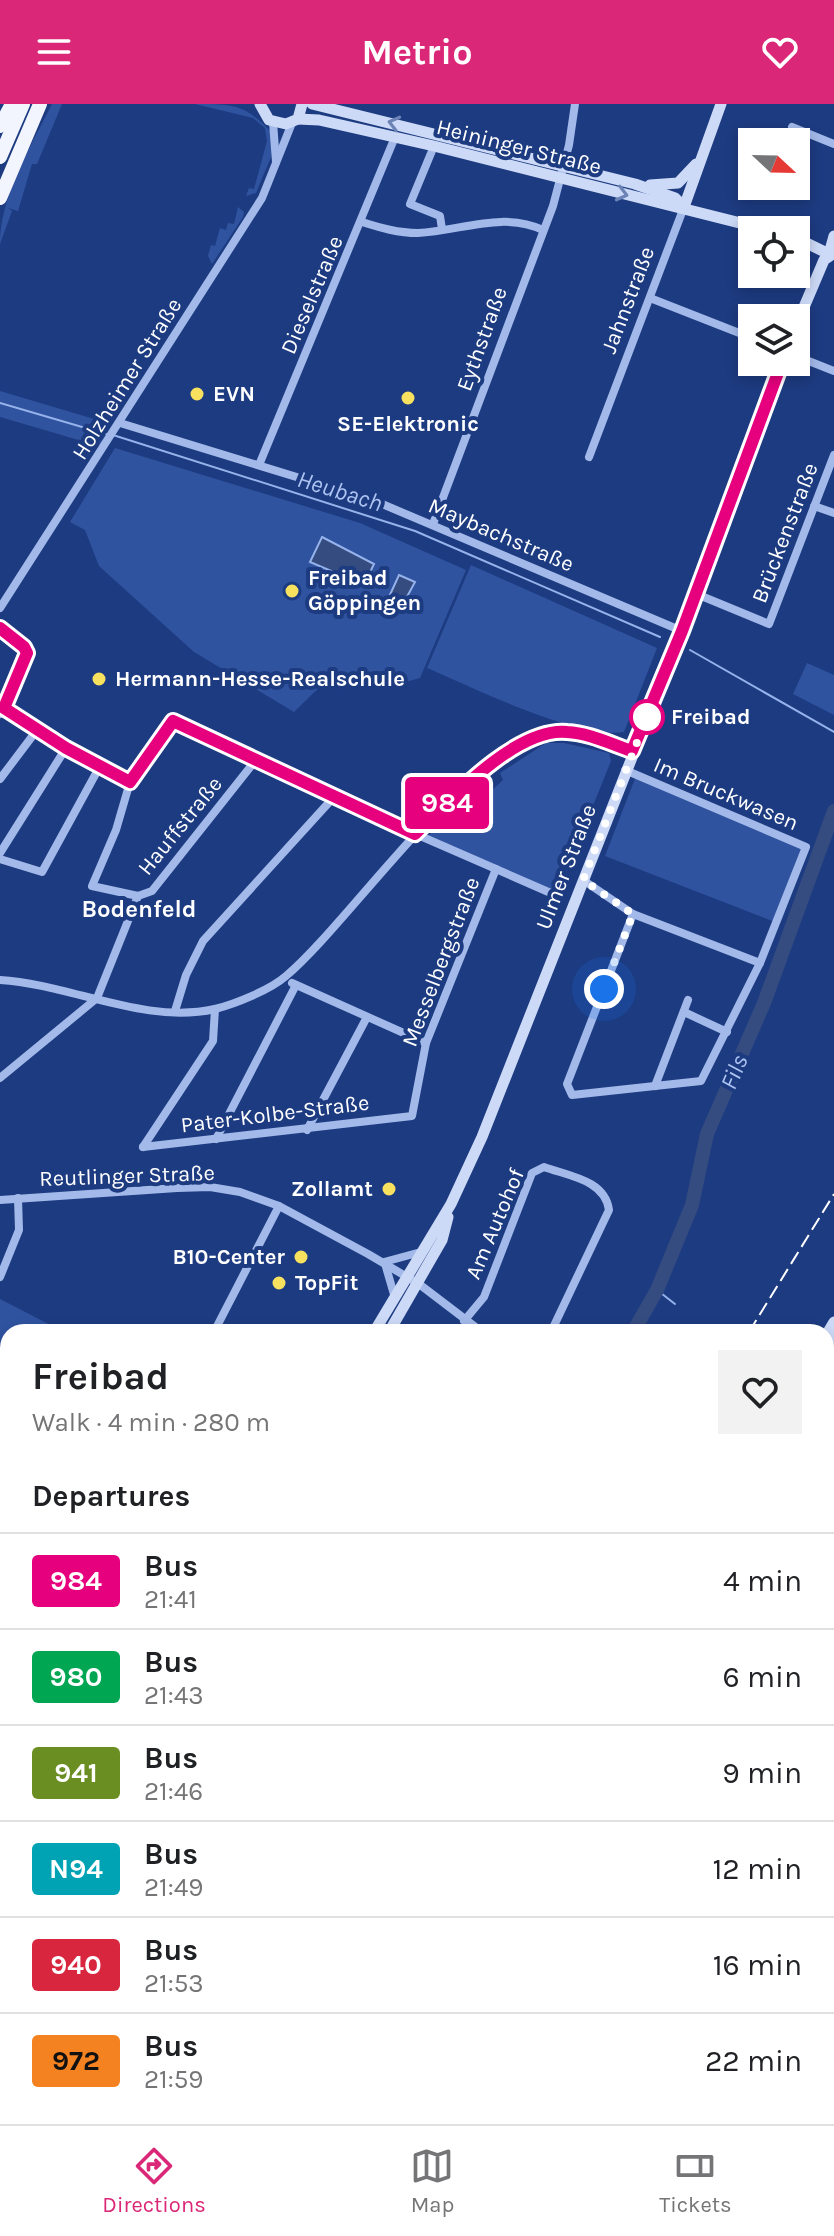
<!DOCTYPE html>
<html lang="en">
<head>
<meta charset="utf-8">
<style>
	:root { --surface:#fff; --page:#f2f2f2; --text:#202124; --muted:#757577; --line:#e0e0e0; --accent:#db2777 }
	body { margin:0; font-family:Karla,sans-serif; background:var(--page); color:var(--text); height:100vh; display:flex; flex-direction:column; font-size:30px; white-space:nowrap }
	* { box-sizing:border-box; margin:0 }
	p { font-size:26px; color:var(--muted) }
	.icon { flex:none; width:44px; height:44px; fill:none; stroke:currentColor; stroke-width:2; stroke-linecap:round; stroke-linejoin:round }
	.map { position:relative; flex:1; overflow:hidden }
	.sheet { position:absolute; left:0px; top:1220px; width:834px; height:800px; display:flex; flex-direction:column; background:var(--surface); border-radius:24px 24px 0 0; box-shadow:0 4px 12px #0003 }
	.sheet>* { flex:none }
	.badge { padding:0 16px; border-radius:6px; font-size:28px; line-height:52px }
	.needle { width:52px; rotate:112deg }
	.tools { position:absolute; left:738px; top:24px; display:grid; gap:16px }
	.tools a { display:grid; place-items:center; width:72px; height:72px; border-radius:0px; background:var(--surface); box-shadow:0 4px 12px #0003; font-size:40px }
	.you { position:absolute; width:40px; height:40px; margin:-20px; border:6px solid #fff; border-radius:50%; background:#1a73e8; box-shadow:0 0 0 12px #1a73e833 }
	.map>.badge { position:absolute; translate:-50% -50%; box-shadow:0 0 0 4px #fff }
	h2 { padding:0 32px; font-size:30px; line-height:72px }
	.round { display:grid; place-items:center; flex:none; width:84px; height:84px; border-radius:0px; background:var(--page) }
	.head { display:flex; align-items:center; justify-content:space-between; height:136px; padding:0 32px }
	h1 { font-size:38px; font-weight:700; line-height:60px }
	ul { padding:0; list-style:none }
	li { display:flex; align-items:center; gap:24px; height:96px; padding:0 32px; border-top:2px solid var(--line) }
	li div { flex:1 }
	li b { display:block; font-size:30px }
	li em { font-style:normal }
	li .badge { min-width:88px; font-weight:700; text-align:center }
	header { display:flex; justify-content:space-between; align-items:center; height:104px; padding:0 32px; background:var(--accent); color:#fff; font-size:36px; font-weight:700 }
	.dock { display:flex; justify-content:space-around; align-items:center; height:112px; border-top:2px solid var(--line); background:var(--surface); font-size:22px; color:var(--muted) }
	.dock a { display:grid; justify-items:center; gap:4px }
	.dock .selected { color:var(--accent) }
	.map>svg:first-child { display:block }
	.green { fill:#3053a0 }
	.water { fill:#354c80; stroke:#95b2eb; stroke-width:2 }
	.lines { fill:none; stroke-linecap:round; stroke-linejoin:round }
	.stream { stroke:#95b2eb; stroke-width:2 }
	.river { stroke:#354c80; stroke-width:14 }
	.minor { stroke:#a2b9e9; stroke-width:8 }
	.tertiary { stroke:#a2b9e9; stroke-width:10 }
	.secondary { stroke:#cddaf7; stroke-width:11 }
	.trunk { stroke:#f2f5fe; stroke-width:14 }
	.rail { stroke:#fff; stroke-width:2; stroke-dasharray:14 6; stroke-linecap:butt }
	.oneway { stroke:#6c83b6 }
	.line-casing { stroke:#fff; stroke-width:18 }
	.line { stroke:#e6007e; stroke-width:12 }
	.walk { stroke:#fff; stroke-width:8; stroke-dasharray:0 14.4 }
	.poi-dot { fill:#f9e160; stroke:#1d3b81; stroke-width:3 }
	.stop-dot { fill:#fff; stroke:#e6007e; stroke-width:4 }
	.labels { text-anchor:middle; dominant-baseline:central; stroke-width:8; stroke-linejoin:round; paint-order:stroke }
	.street-label { font-size:22px; fill:#fff; stroke:#1d3b81 }
	.poi-label { font-size:22px; font-weight:bold; fill:#fff; stroke:#1d3b81; text-anchor:start }
	.stop-label { font-size:22px; font-weight:bold; fill:#fff; stroke:#1d3b81; text-anchor:start }
	.water-label { font-size:24px; font-style:italic; fill:#adc3f1; stroke:#1d3b81 }
	.neighbourhood-label { font-size:24px; font-weight:bold; fill:#fff; stroke:#1d3b81 }
</style>
</head>
<body>
<header><svg class="icon" aria-label="menu" viewBox="0 0 24 24"><path d="M4 6h16M4 12h16M4 18h16"/></svg>Metrio<svg class="icon" aria-label="heart" viewBox="0 0 24 24"><path d="M12 20l-8-8c-3-5 5-10 8-4 3-6 11-1 8 4z"/></svg></header>
<div class="map">
<svg width="834" height="2020" viewBox="0 0 834 2020">
	<rect width="100%" height="100%" fill="#1d3b81"/>
	<g class="green">
		<path d="M 52,0 L 62,0 L 37,60 L 32,60 L 18,107 L 8,104 L 12,107 L 0,140 C 0,92 31,42 52,0 Z"/>
		<path d="M 195,0 C 233,0 245,0 271,28 L 271,53 L 256,89 L 246,92 L 249,84 L 254,85 L 267,37 L 265,24 L 253,14 Z"/>
		<path d="M 238,103 L 244,108 L 243,113 L 212,160 L 208,152 L 211,141 L 215,142 L 220,124 L 226,126 L 228,119 L 234,120 Z"/>
		<path d="M 0,287 L 111,320 L 99,342 L 0,313 Z"/>
		<path d="M 115,344 L 360,419 L 466,466 L 420,574 L 387,583 L 333,570 L 294,608 L 194,548 L 99,462 L 85,426 L 70,418 Z"/>
		<path d="M 471,461 L 657,544 L 624,628 C 579,636 472,583 427,564 Z"/>
		<path d="M 807,559 L 834,571 L 834,611 L 793,590 Z"/>
		<path d="M 546,639 L 564,639 L 609,649 L 611,657 L 557,791 L 426,734 L 453,707 L 461,715 L 503,676 L 500,669 Z"/>
		<path d="M 636,672 L 808,746 L 780,820 L 605,752 Z"/>
		<path d="M 0,1195 L 64,1228 L 8,1228 L 8,1291 L 0,1288 Z"/>
		<path d="M 826,1752 L 834,1757 L 834,1881 L 826,1893 Z"/>
		<path d="M 350,2012 L 695,2012 L 704,2020 L 346,2020 Z"/>
	</g>
	<g class="water">
		<path d="M 322,433 L 374,460 L 364,481 L 310,458 Z"/>
		<path d="M 399,471 L 415,478 L 402,502 L 388,495 Z"/>
	</g>
	<g class="lines">
		<g class="stream">
			<path d="M 0,299 L 106,330"/>
			<path d="M 113,331 L 415,427 L 660,533"/>
			<path d="M 690,546 L 834,628"/>
			<path d="M 657,1186 L 675,1200"/>
		</g>
		<g class="river">
			<path d="M 633,1228 L 657,1186 L 692,1101 L 707,1030 L 764,899 L 834,707"/>
			<path d="M 43,2020 L 48,2012"/>
		</g>
		<g class="minor">
			<path d="M 273,18 L 276,58"/>
			<path d="M 792,23 L 834,40"/>
			<path d="M 434,42 L 410,100 L 440,112 L 442,125"/>
			<path d="M 362,118 C 381,124 398,129 418,129 C 461,127 502,107 543,126"/>
			<path d="M 650,194 L 752,234"/>
			<path d="M 796,252 L 834,267"/>
			<path d="M 120,319 L 375,397 L 682,527"/>
			<path d="M 589,353 L 684,103"/>
			<path d="M 259,361 L 395,33"/>
			<path d="M 814,402 L 834,409"/>
			<path d="M 433,420 L 553,102 L 569,41 L 575,0"/>
			<path d="M 694,489 L 769,520 L 834,351"/>
			<path d="M 0,504 L 262,94 L 292,19"/>
			<path d="M 0,524 L 24,543 L 27,549 L 0,610"/>
			<path d="M 4,604 L 130,678"/>
			<path d="M 255,657 L 152,787 L 138,792 L 92,782 L 116,726 L 130,678 L 173,617 L 333,694 L 553,790"/>
			<path d="M 625,666 L 806,743 L 760,859 L 701,977 L 572,991 L 567,980 L 633,810"/>
			<path d="M 0,675 L 37,626"/>
			<path d="M 0,749 L 66,644"/>
			<path d="M 0,755 L 42,768 L 100,662"/>
			<path d="M 583,776 L 633,810 L 760,859"/>
			<path d="M 0,876 C 70,880 144,921 215,905 C 235,900 270,886 286,872 C 351,818 477,627 563,627 C 586,627 611,640 632,647"/>
			<path d="M 292,879 L 426,939"/>
			<path d="M 175,907 L 186,871 L 203,837 L 333,694"/>
			<path d="M 684,908 L 727,928"/>
			<path d="M 0,974 L 97,894 L 138,792"/>
			<path d="M 655,982 L 688,896"/>
			<path d="M 307,1026 L 367,913"/>
			<path d="M 216,1035 L 296,881"/>
			<path d="M 143,1043 L 412,1012 L 426,939 L 496,765"/>
			<path d="M 143,1043 L 213,937 L 215,905"/>
			<path d="M 0,1096 L 177,1084 L 210,1083 L 240,1088 L 279,1102 L 368,1150 L 419,1180 L 482,1228"/>
			<path d="M 384,1158 L 421,1148"/>
			<path d="M 386,1163 L 395,1194"/>
			<path d="M 0,1173 L 19,1126 L 18,1094"/>
			<path d="M 464,1217 L 484,1193 L 532,1069 L 544,1063 C 569,1072 605,1076 609,1106 L 551,1228"/>
			<path d="M 214,1228 L 279,1102"/>
			<path d="M 826,1332 L 834,1316"/>
			<path d="M 826,1464 L 834,1477"/>
			<path d="M 0,1526 L 8,1529"/>
			<path d="M 826,1558 L 834,1546"/>
			<path d="M 826,1617 L 834,1607"/>
			<path d="M 826,1704 L 834,1705"/>
			<path d="M 826,1733 L 834,1719"/>
			<path d="M 826,1963 L 834,1950"/>
			<path d="M 13,2020 L 18,2012"/>
			<path d="M 92,2020 L 96,2012"/>
			<path d="M 792,2020 L 796,2012"/>
		</g>
		<path class="tertiary" d="M 826,1254 L 834,1254"/>
		<g class="secondary">
			<path d="M 260,0 L 269,16 L 286,20 L 298,15 L 302,0"/>
			<path d="M 312,0 L 635,80 L 675,94 L 684,103"/>
			<path d="M 298,15 L 319,16 L 434,42 L 768,126"/>
			<path d="M 650,81 L 678,79 L 696,60"/>
			<path d="M 684,103 L 721,0"/>
			<path d="M 796,134 L 829,150"/>
			<path d="M 829,150 L 834,132"/>
			<path d="M 796,222 L 824,156 L 834,149"/>
			<path d="M 834,1218 L 828,1228 L 834,1239"/>
			<path d="M 374,1228 L 451,1100 L 482,1033 L 682,527 L 782,258"/>
			<path d="M 389,1228 L 442,1136 L 448,1113"/>
			<path d="M 0,1654 L 8,1658"/>
			<path d="M 0,1669 L 8,1673"/>
			<path d="M 0,1881 L 8,1870"/>
			<path d="M 0,1904 L 8,1893"/>
			<path d="M 320,2020 L 324,2012"/>
		</g>
		<g class="trunk">
			<path d="M 0,22 L 12,0"/>
			<path d="M 0,53 L 23,0"/>
			<path d="M 0,94 L 40,0"/>
		</g>
		<g class="rail">
			<path d="M 749,1228 L 834,1090"/>
			<path d="M 257,2020 L 262,2012"/>
		</g>
	</g>
	<defs><path id="oneway-chevron" d="M-2-3.5L2.5 0L-2 3.5" fill="none" stroke-width="1.6" stroke-linecap="round" stroke-linejoin="round" transform="scale(2)"/></defs>
	<g class="oneway">
		<use href="#oneway-chevron" transform="translate(394 19) rotate(-166)"/>
		<use href="#oneway-chevron" transform="translate(622 90) rotate(14)"/>
	</g>
	<g class="lines">
		<g class="line-casing">
			<path id="line" d="M 0,524 L 24,543 L 27,549 L 4,604 L 66,644 L 130,678 L 173,617 L 415,730 C 449,697 516,623 567,628 C 589,629 611,640 632,647 L 682,527 L 782,258"/>
		</g>
		<use href="#line" class="line"/>
		<path class="walk" d="M 604,885 L 633,810 L 583,776 L 647,613"/>
	</g>
	<g class="poi-dot">
		<circle cx="197" cy="290" r="8"/>
		<circle cx="408" cy="294" r="8"/>
		<circle cx="292" cy="487" r="8"/>
		<circle cx="99" cy="575" r="8"/>
		<circle cx="389" cy="1085" r="8"/>
		<circle cx="301" cy="1153" r="8"/>
		<circle cx="279" cy="1179" r="8"/>
	</g>
	<circle class="stop-dot" cx="647" cy="613" r="16"/>
	<g class="labels">
		<g class="street-label">
			<text transform="translate(519 43) rotate(14)">Heininger Straße</text>
			<text transform="translate(312 191) rotate(-67)">Dieselstraße</text>
			<text transform="translate(628 196) rotate(-69)">Jahnstraße</text>
			<text transform="translate(482 235) rotate(-70)">Eythstraße</text>
			<text transform="translate(127 275) rotate(-58)">Holzheimer Straße</text>
			<text transform="translate(785 429) rotate(-69)">Brückenstraße</text>
			<text transform="translate(501 431) rotate(23)">Maybachstraße</text>
			<text transform="translate(726 690) rotate(23)">Im Bruckwasen</text>
			<text transform="translate(180 722) rotate(-51)">Hauffstraße</text>
			<text transform="translate(566 763) rotate(-69)">Ulmer Straße</text>
			<text transform="translate(441 858) rotate(-69)">Messelbergstraße</text>
			<text transform="translate(275 1010) rotate(-7)">Pater-Kolbe-Straße</text>
			<text transform="translate(127 1072) rotate(-2)">Reutlinger Straße</text>
			<text transform="translate(495 1120) rotate(-67)">Am Autohof</text>
		</g>
		<g class="poi-label">
			<text x="213" y="290">EVN</text>
			<text x="408" y="320" text-anchor="middle">SE-Elektronic</text>
			<text x="308" y="474">Freibad<tspan x="308" dy="25">Göppingen</tspan></text>
			<text x="115" y="575">Hermann-Hesse-Realschule</text>
			<text x="373" y="1085" text-anchor="end">Zollamt</text>
			<text x="285" y="1153" text-anchor="end">B10-Center</text>
			<text x="295" y="1179">TopFit</text>
		</g>
		<g class="stop-label">
			<text x="671" y="613">Freibad</text>
		</g>
		<g class="water-label">
			<text transform="translate(340 387) rotate(17)">Heubach</text>
			<text transform="translate(734 968) rotate(-67)">Fils</text>
		</g>
		<g class="neighbourhood-label">
			<text x="139" y="805">Bodenfeld</text>
		</g>
	</g>
</svg>
<div class="tools">
<a><svg class="needle" viewBox="-14 -14 28 28"><path d="M0-13l5 13h-10z" fill="#e53935"/><path d="M0 13l5-13h-10z" fill="#757577"/></svg></a>
<a><svg class="icon" aria-label="locate" viewBox="0 0 24 24"><circle cx="12" cy="12" r="6"/><path d="M12 2v4M12 18v4M2 12h4M18 12h4"/></svg></a>
<a><svg class="icon" aria-label="layers" viewBox="0 0 24 24"><path d="M12 4l9 5-9 5-9-5zM3 14l9 5 9-5"/></svg></a>
</div>
<div class="you" style="left:604px;top:885px"></div>
<b class="badge" style="left:447px;top:699px;background:#e6007e;color:#fff">984</b>
<section class="sheet">
<div class="head"><div><h1>Freibad</h1><p>Walk · 4 min · 280 m</p></div><a class="round"><svg class="icon" aria-label="heart" viewBox="0 0 24 24"><path d="M12 20l-8-8c-3-5 5-10 8-4 3-6 11-1 8 4z"/></svg></a></div>
<h2>Departures</h2>
<ul>
<li><span class="badge" style="background:#e6007e;color:#fff">984</span><div><b>Bus</b><p>21:41</p></div><em>4 min</em></li>
<li><span class="badge" style="background:#00a651;color:#fff">980</span><div><b>Bus</b><p>21:43</p></div><em>6 min</em></li>
<li><span class="badge" style="background:#6b8e23;color:#fff">941</span><div><b>Bus</b><p>21:46</p></div><em>9 min</em></li>
<li><span class="badge" style="background:#00a3b4;color:#fff">N94</span><div><b>Bus</b><p>21:49</p></div><em>12 min</em></li>
<li><span class="badge" style="background:#d7263d;color:#fff">940</span><div><b>Bus</b><p>21:53</p></div><em>16 min</em></li>
<li><span class="badge" style="background:#f58220;color:#111">972</span><div><b>Bus</b><p>21:59</p></div><em>22 min</em></li>
</ul>
</section>
</div>
<nav class="dock">
<a class="selected"><svg class="icon" aria-label="directions" viewBox="0 0 24 24"><path d="M12 3l9 9-9 9-9-9zM9 14v-3h6M13 9l2 2-2 2"/></svg>Directions</a>
<a><svg class="icon" aria-label="map" viewBox="0 0 24 24"><path d="M3 6l6-2 6 2 6-2v14l-6 2-6-2-6 2zM9 4v14M15 6v14"/></svg>Map</a>
<a><svg class="icon" aria-label="tickets" viewBox="0 0 24 24"><path d="M3 7h18v10H3zM15 7v10"/></svg>Tickets</a>
</nav>
</body>
</html>
